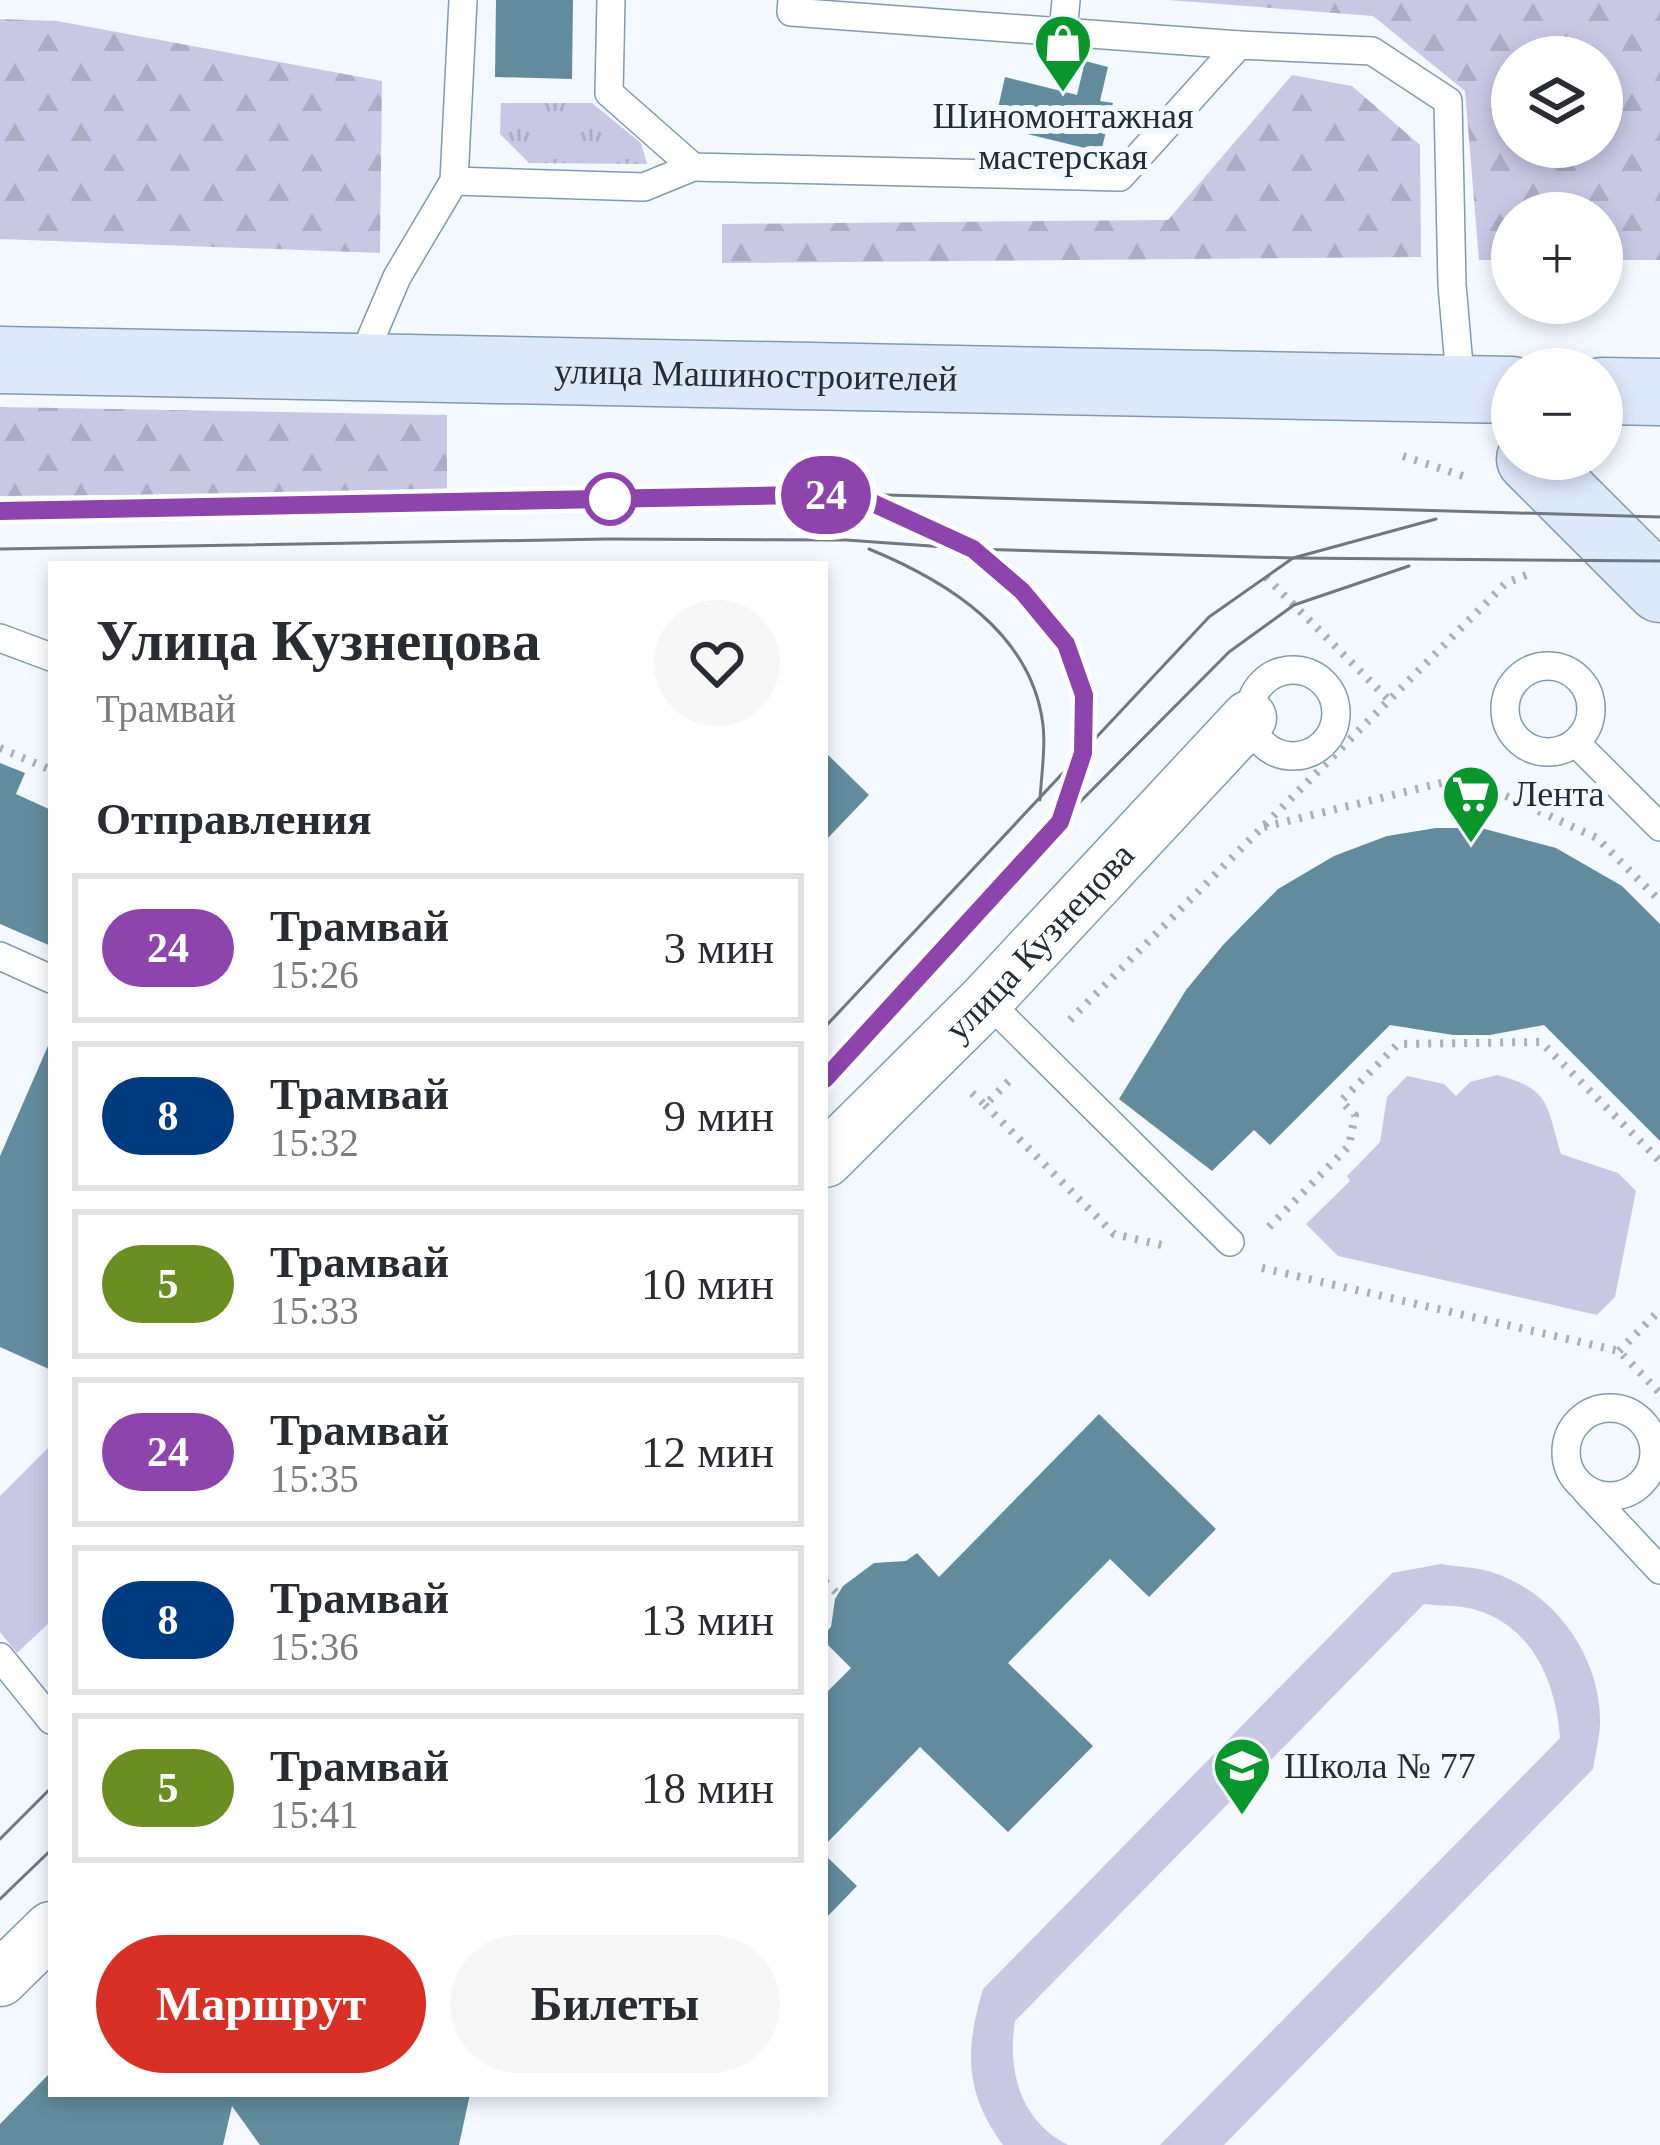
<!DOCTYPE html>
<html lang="ru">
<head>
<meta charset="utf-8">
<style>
	:root { --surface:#fff; --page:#f7f7f7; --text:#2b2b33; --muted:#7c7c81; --line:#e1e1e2; --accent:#d93025 }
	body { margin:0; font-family:Georgia,serif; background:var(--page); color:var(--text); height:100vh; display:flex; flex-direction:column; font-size:45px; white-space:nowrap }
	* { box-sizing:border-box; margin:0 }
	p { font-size:39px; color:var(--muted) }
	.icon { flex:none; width:66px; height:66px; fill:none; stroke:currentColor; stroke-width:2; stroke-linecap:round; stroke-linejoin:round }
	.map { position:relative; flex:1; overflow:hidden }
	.sheet { position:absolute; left:48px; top:561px; width:780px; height:1536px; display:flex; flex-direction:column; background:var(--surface); border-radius:0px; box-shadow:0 6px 18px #0003 }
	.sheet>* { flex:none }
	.badge { padding:0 24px; border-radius:39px; font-size:42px; line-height:78px }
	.fabs { position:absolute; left:1491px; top:36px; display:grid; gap:24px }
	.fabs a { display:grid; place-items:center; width:132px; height:132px; border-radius:50%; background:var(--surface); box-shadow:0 6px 18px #0003; font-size:60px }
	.map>.badge { position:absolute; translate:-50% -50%; box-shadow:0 0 0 6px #fff }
	h2 { padding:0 48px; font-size:45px; line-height:108px }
	.round { display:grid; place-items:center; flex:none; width:126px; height:126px; border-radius:63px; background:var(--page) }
	.summary { display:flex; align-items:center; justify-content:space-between; height:204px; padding:0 48px }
	h1 { font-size:57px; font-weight:700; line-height:90px }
	.primary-button { display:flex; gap:24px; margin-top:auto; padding:24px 48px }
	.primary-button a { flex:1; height:138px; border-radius:72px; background:var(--accent); color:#fff; font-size:48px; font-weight:700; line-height:138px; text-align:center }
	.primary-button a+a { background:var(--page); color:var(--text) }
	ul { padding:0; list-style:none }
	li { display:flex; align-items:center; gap:36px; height:150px; margin:0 24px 18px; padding:0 24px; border:6px solid var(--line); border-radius:0px }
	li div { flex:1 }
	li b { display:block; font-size:45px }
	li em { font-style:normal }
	li .badge { min-width:132px; font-weight:700; text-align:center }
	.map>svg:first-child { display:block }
	.grass { fill:url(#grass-tufts) }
	.forest { fill:url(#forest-firs); fill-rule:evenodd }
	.green { fill:#c8c8e5 }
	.building { fill:#628c9d }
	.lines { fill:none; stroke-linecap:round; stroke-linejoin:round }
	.lane-casing { stroke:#7f9bb3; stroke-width:30 }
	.street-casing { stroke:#7f9bb3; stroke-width:57 }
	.secondary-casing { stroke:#7f9bb3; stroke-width:69 }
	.path { stroke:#a9b1b8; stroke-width:8; stroke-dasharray:3 9; stroke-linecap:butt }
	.lane { stroke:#fff; stroke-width:27 }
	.street { stroke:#fff; stroke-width:54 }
	.secondary { stroke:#dee8fb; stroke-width:66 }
	.tram { stroke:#6f7881; stroke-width:3 }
	.line-casing { stroke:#fff; stroke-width:27 }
	.line { stroke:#8e44ad; stroke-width:18 }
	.stop-dot { fill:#fff; stroke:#8e44ad; stroke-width:6 }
	.labels { text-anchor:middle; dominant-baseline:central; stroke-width:12; stroke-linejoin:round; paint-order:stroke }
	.poi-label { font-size:36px; fill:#212d37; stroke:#f3f9ff; text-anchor:start }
	.street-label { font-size:36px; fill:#212d37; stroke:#f3f9ff }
</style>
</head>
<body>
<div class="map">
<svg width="1660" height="2145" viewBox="0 0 1660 2145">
	<defs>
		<pattern id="grass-tufts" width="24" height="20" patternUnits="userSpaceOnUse" patternTransform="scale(3)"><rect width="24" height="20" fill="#c8c8e5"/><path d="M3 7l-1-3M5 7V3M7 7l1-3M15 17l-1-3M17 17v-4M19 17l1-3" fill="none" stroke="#acacc5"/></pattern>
		<pattern id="forest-firs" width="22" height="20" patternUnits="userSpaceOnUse" patternTransform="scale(3)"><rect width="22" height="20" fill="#c8c8e5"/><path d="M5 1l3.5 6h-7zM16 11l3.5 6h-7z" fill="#acacc5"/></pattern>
	</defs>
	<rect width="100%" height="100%" fill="#f3f9ff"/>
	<path class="grass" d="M 501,103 L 592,103 L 641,143 L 647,164 L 529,163 L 500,134 Z"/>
	<g class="forest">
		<path d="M 1168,0 L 1660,0 L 1660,260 L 1602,260 L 1602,213 L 1512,213 L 1512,260 L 1479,260 L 1465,91 L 1373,16 ZM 1602,57 L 1602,147 L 1512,147 L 1512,57 Z"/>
		<path d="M 0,19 L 57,21 L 382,81 L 380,253 L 0,239 Z"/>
		<path d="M 1292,75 L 1352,86 L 1420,145 L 1421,257 L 722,263 L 722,224 L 1168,220 Z"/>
		<path d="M 0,407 L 447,415 L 447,492 L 0,496 Z"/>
	</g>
	<g class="green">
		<path d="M 1497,1075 C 1552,1089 1546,1106 1561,1154 L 1618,1173 L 1636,1191 L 1615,1297 L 1597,1315 L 1338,1256 L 1306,1224 L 1350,1181 L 1347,1176 L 1380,1142 L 1387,1097 L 1407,1076 L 1444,1084 L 1456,1096 L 1470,1082 Z"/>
		<path d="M 51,1445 L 51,1621 L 17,1653 L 0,1632 L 0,1496 Z"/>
		<path d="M 1441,1564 C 1457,1567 1474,1567 1488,1571 C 1552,1589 1601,1655 1600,1722 C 1600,1737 1595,1754 1593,1769 L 1224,2145 L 1160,2145 L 1560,1738 C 1556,1679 1529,1618 1463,1607 C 1451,1605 1437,1606 1424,1604 L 1015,2021 C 1007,2070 1020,2121 1068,2145 L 1003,2145 C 964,2092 965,2050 983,1989 L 1392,1573 Z"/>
	</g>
	<g class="building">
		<path d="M 496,0 L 573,0 L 572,79 L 495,77 Z"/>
		<path d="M 1085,61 L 1108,67 L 1100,101 L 1113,103 L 1101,152 L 994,126 L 1005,77 L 1077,95 Z"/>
		<path d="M 825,752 L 869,795 L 825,841 Z"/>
		<path d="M 0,763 L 25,773 L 16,794 L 51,810 L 51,946 L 0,924 Z"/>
		<path d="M 1436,828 L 1481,828 L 1556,848 L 1622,886 L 1660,924 L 1660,1141 L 1544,1025 L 1490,1035 L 1453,1035 L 1390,1025 L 1270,1145 L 1254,1130 L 1212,1171 L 1119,1099 L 1186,990 L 1223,945 L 1278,889 L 1334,856 L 1387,836 Z"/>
		<path d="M 51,1039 L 51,1370 L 0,1347 L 0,1156 Z"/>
		<path d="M 1099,1414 L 1216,1529 L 1149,1597 L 1110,1559 L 1008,1663 L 1093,1746 L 1008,1832 L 920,1747 L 825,1845 L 825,1694 L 851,1668 L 825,1642 L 825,1633 L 831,1627 L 835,1599 L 843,1586 L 874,1563 L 906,1561 L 917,1553 L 939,1577 Z"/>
		<path d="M 825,1855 L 857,1886 L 825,1919 Z"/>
		<path d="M 51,2072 L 51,2094 L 470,2094 L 459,2145 L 260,2145 L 232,2106 L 223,2145 L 0,2145 L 0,2124 Z"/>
	</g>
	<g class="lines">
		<g class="lane-casing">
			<g id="lane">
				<path d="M 611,0 L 609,93 L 693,167 L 1120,177 L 1239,45 L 1372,51 L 1448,101 L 1452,285 L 1461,389"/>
				<path d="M 792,0 L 791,12 L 1239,45"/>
				<path d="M 1063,32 L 1066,0"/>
				<path d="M 454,181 L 644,187 L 693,167"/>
				<path d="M 359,366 L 397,277 L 454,181 L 463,0"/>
				<path d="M 0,638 L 51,657"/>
				<circle cx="1548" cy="709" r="43"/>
				<circle cx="1293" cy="713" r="43"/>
				<path d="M 1576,743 L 1660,827"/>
				<path d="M 0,956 L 51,979"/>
				<path d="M 986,1000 L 1230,1242"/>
				<circle cx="1610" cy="1452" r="44"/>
				<path d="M 1586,1491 L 1660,1570"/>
				<path d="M 0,1657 L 51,1720"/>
			</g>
		</g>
		<g class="street-casing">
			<g id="street">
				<path id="s1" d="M 825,1160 L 986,1000 L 1249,718"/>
				<path d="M 0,1979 L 51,1929"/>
			</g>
		</g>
		<g class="secondary-casing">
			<g id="secondary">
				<path id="s2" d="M 0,360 L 1512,390"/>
				<path d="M 1602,391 L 1660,392"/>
				<path d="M 1530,459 L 1660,589"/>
			</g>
		</g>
		<g class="path">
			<path d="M 1403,456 L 1469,478"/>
			<path d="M 1266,577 L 1389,700"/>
			<path d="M 0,748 L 51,770"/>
			<path d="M 1264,827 L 1465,777 L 1597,838 L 1660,901"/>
			<path d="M 1070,1020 L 1506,583 L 1529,574"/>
			<path d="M 972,1093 L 985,1105 L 1009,1081"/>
			<path d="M 985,1105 L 1114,1234 L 1166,1246"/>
			<path d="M 1269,1227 L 1349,1146 L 1355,1115 L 1341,1101 L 1398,1044 L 1541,1042 L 1660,1161"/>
			<path d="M 1262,1268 L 1619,1351 L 1660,1393"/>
			<path d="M 1619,1351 L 1660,1310"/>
			<path d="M 825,1582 L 838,1594"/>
		</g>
		<use href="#lane" class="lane"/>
		<use href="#street" class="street"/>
		<use href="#secondary" class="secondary"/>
		<g class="tram">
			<path d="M 864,500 C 900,516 941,529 974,550 C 1042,594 1102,676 1081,760"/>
			<path d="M 0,511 L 853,494 L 1660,517"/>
			<path d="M 0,549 L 608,539 L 846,540 L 973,549 L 1293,558 L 1660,561"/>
			<path d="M 869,549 C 947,581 1032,633 1043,725 C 1046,749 1041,776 1040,800"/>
			<path d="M 825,1027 L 1209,617 L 1293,558 L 1436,519"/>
			<path d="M 825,1079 L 1060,822 L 1229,652 L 1294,605 L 1409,566"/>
			<path d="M 0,1839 L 51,1788"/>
			<path d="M 0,1899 L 51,1850"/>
		</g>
	</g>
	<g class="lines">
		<g class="line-casing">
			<path id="line" d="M 0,511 L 853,494 L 973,549 L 1022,591 L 1066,644 L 1084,695 L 1083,753 L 1060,822 L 825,1079"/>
		</g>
		<use href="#line" class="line"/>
	</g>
	<defs>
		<g id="shop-pin" transform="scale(3)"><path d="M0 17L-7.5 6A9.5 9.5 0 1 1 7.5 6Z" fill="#09962d" stroke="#f3f9ff"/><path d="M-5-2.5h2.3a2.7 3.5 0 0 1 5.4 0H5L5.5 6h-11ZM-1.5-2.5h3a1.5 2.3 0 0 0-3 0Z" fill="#fff"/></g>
		<g id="supermarket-pin" transform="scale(3)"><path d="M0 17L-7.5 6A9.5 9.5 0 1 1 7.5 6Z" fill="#09962d" stroke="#f3f9ff"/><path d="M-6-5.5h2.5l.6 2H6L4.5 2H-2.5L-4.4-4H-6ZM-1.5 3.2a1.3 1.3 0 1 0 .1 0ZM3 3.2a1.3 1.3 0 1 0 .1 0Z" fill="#fff"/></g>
		<g id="school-pin" transform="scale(3)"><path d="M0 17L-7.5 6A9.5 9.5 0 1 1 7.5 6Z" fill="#09962d" stroke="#f3f9ff"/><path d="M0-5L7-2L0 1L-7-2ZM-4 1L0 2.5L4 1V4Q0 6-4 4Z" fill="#fff"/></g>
	</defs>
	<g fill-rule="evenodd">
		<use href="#shop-pin" x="1063" y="43"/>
		<use href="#supermarket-pin" x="1471" y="794"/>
		<use href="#school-pin" x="1242" y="1766"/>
	</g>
	<circle class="stop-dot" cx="610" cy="499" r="24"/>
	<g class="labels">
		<g class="poi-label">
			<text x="1063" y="116" text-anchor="middle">Шиномонтажная<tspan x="1063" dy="41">мастерская</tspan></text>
			<text x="1513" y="794">Лента</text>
			<text x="1284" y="1766">Школа № 77</text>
		</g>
		<g class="street-label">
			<text stroke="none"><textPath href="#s2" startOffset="756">улица Машиностроителей</textPath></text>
			<text stroke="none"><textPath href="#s1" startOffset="306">улица Кузнецова</textPath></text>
		</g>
	</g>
</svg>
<div class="fabs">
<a><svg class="icon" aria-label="layers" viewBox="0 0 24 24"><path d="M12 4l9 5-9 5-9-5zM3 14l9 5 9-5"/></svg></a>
<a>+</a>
<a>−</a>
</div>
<b class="badge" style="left:826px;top:495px;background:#8e44ad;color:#fff">24</b>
<section class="sheet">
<div class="summary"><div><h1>Улица Кузнецова</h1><p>Трамвай</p></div><a class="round"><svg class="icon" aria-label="heart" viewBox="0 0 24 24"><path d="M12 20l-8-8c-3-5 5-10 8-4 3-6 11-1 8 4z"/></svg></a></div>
<h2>Отправления</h2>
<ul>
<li><span class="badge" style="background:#8e44ad;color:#fff">24</span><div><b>Трамвай</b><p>15:26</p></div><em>3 мин</em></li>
<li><span class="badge" style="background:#003b80;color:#fff">8</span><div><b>Трамвай</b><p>15:32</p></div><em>9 мин</em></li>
<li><span class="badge" style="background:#6b8e23;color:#fff">5</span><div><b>Трамвай</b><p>15:33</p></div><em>10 мин</em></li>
<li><span class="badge" style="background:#8e44ad;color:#fff">24</span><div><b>Трамвай</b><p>15:35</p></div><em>12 мин</em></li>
<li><span class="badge" style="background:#003b80;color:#fff">8</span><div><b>Трамвай</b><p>15:36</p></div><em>13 мин</em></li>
<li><span class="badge" style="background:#6b8e23;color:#fff">5</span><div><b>Трамвай</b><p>15:41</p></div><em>18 мин</em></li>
</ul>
<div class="primary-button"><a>Маршрут</a><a>Билеты</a></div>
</section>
</div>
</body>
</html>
